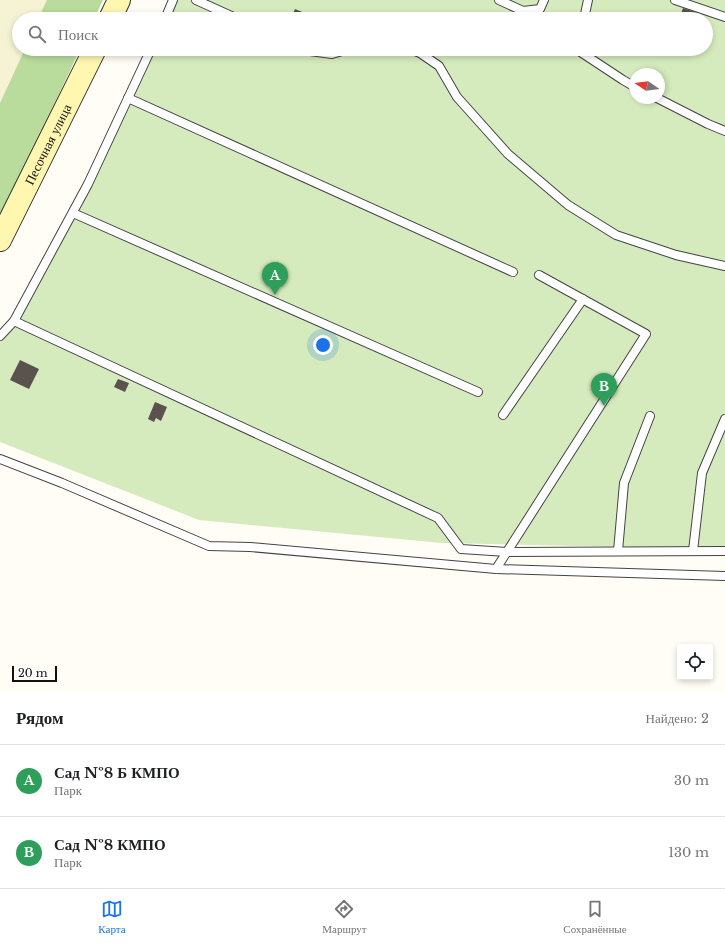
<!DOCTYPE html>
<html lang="ru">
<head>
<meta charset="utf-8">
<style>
	:root { --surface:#fff; --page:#f6f6f6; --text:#202124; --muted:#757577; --line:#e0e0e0; --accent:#1a73e8 }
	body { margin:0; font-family:"Libre Baskerville",serif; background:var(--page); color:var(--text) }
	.controls { position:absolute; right:12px; bottom:12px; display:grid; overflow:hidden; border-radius:4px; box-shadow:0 2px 6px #0003 }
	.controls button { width:36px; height:36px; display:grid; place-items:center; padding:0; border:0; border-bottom:1px solid var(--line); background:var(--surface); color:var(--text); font:20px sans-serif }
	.compass { position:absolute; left:629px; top:68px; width:36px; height:36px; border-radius:50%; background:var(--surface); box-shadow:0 2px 6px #0003; rotate:283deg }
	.scale { position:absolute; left:12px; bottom:10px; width:45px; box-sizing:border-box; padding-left:4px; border:2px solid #111; border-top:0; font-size:11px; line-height:14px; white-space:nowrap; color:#111; -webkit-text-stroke:3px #fff; paint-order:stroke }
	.you { position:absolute; left:323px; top:345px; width:14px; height:14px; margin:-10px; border:3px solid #fff; border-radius:50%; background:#1a73e8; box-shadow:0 0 0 6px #1a73e833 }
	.badge { display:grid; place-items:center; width:26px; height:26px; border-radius:50%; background:var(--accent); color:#fff; font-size:13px; font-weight:700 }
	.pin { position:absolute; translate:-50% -33px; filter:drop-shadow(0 1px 2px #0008) }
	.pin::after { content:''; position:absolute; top:21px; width:14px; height:12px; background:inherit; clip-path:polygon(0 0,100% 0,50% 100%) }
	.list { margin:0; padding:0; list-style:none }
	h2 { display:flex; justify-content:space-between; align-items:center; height:52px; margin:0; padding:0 16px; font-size:17px }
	h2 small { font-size:13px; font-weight:400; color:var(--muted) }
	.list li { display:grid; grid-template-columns:26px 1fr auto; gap:12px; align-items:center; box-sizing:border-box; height:72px; padding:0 16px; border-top:1px solid var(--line) }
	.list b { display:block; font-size:15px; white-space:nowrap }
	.list p { margin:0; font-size:13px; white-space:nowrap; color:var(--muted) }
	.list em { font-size:13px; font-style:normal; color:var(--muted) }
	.icon { flex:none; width:22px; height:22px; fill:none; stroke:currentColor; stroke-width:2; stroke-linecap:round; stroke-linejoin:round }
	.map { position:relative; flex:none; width:725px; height:692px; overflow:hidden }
	.search { position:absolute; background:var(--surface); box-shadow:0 2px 6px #0003; left:12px; right:12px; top:12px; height:44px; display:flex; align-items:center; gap:10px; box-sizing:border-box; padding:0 14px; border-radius:22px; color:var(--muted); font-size:15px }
	.sheet { height:196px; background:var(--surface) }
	nav { display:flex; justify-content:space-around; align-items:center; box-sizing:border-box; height:56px; border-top:1px solid var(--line); background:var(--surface); font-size:11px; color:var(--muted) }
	nav a { display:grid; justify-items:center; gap:2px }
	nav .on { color:var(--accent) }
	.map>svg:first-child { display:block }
	.farmland { fill:#f6f3d4 }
	.green { fill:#d5ebbd; fill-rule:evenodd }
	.forest { fill:#b9dc9c }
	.building { fill:#5a524d }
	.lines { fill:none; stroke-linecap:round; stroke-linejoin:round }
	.service-casing { stroke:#444; stroke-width:10 }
	.secondary-casing { stroke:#333; stroke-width:24 }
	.service { stroke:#fff; stroke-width:8 }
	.secondary { stroke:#fff6b0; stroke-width:22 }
	.labels { text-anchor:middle; stroke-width:4; stroke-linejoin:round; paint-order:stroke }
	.street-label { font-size:13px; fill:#111; stroke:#fff }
</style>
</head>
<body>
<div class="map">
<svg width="725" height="692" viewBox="0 0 725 692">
	<rect width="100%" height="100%" fill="#fffdf5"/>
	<path class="farmland" d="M 0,0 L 94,0 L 84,19 L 19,19 L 19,49 L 69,49 L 0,187 Z"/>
	<path class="green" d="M 169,0 L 725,0 L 725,549 L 442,543 L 199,520 L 0,442 L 0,341 L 20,320 L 147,49 L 706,49 L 706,19 L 161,19 ZM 635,74 L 659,74 L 659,98 L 635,98 Z"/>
	<g class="forest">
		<path d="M 47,0 L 103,0 L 94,19 L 38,19 Z"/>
		<path d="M 25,49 L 80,49 L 0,221 L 0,103 Z"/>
	</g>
	<g class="building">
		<path d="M 683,8 L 698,13 L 696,19 L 679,19 Z"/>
		<path d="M 295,9 L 312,16 L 311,19 L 291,19 Z"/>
		<path d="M 173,49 L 187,49 L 184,55 Z"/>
		<path d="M 20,360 L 39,369 L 29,389 L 10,380 Z"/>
		<path d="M 118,379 L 129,383 L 125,392 L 114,387 Z"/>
		<path d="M 155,402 L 167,407 L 161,421 L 156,418 L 154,422 L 148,419 Z"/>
	</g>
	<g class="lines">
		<g class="service-casing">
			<g id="service">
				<path d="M 196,0 L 238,19"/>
				<path d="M 499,0 L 523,11 L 540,9 L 544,0"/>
				<path d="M 675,0 L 725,17"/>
				<path d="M 165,19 L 173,0"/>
				<path d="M 584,19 L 588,0"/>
				<path d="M 305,49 L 310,51 L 332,54 L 349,49"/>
				<path d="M 410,49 L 420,53 L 439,66 L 457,97 L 508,154 L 568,205 L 616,235 L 676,255 L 725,266"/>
				<path d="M 576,49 L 623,80 L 635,87"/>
				<path d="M 128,98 L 513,272"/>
				<path d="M 657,98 L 708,124 L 725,131"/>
				<path d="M 73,213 L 478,392"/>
				<path d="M 14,321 L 438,518 L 461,549 L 507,552 L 725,551"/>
				<path d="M 0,336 L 14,321 L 88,184 L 151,49"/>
				<path d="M 503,415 L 583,299"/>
				<path d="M 0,459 L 62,483 L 209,546 L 250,547 L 496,569 L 725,576"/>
				<path d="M 618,551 L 624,483 L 650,416"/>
				<path d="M 693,551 L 702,473 L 725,419"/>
				<path d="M 496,569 L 646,334 L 539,275"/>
			</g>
		</g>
		<g class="secondary-casing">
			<g id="secondary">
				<path d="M 110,19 L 119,0"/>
				<path id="s1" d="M 0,240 L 95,49"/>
			</g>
		</g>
		<use href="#service" class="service"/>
		<use href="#secondary" class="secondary"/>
	</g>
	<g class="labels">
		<g class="street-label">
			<text dy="5" stroke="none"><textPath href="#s1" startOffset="107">Песочная улица</textPath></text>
		</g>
	</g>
</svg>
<div class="controls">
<button><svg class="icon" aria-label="locate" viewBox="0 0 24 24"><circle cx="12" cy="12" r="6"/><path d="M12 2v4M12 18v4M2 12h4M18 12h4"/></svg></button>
</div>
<svg class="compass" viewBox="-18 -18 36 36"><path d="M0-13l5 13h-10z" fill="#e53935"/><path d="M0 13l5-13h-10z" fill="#757577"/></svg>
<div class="scale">20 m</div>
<div class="you"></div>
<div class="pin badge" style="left:275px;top:295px;background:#2e9e5b">A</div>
<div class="pin badge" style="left:604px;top:406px;background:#2e9e5b">B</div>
<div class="search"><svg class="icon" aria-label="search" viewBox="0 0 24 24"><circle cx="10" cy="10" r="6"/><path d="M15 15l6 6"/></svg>Поиск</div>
</div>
<section class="sheet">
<h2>Рядом<small>Найдено: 2</small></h2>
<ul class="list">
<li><span class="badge" style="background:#2e9e5b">A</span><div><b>Сад №8 Б КМПО</b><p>Парк</p></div><em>30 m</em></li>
<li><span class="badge" style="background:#2e9e5b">B</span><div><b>Сад №8 КМПО</b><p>Парк</p></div><em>130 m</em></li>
</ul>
</section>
<nav>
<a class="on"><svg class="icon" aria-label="map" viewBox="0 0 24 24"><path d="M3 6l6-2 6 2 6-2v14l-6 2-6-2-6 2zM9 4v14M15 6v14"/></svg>Карта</a>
<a><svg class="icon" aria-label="directions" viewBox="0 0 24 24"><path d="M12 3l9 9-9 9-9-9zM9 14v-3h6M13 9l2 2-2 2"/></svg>Маршрут</a>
<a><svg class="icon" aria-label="saved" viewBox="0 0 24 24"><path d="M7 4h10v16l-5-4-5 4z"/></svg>Сохранённые</a>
</nav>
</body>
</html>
